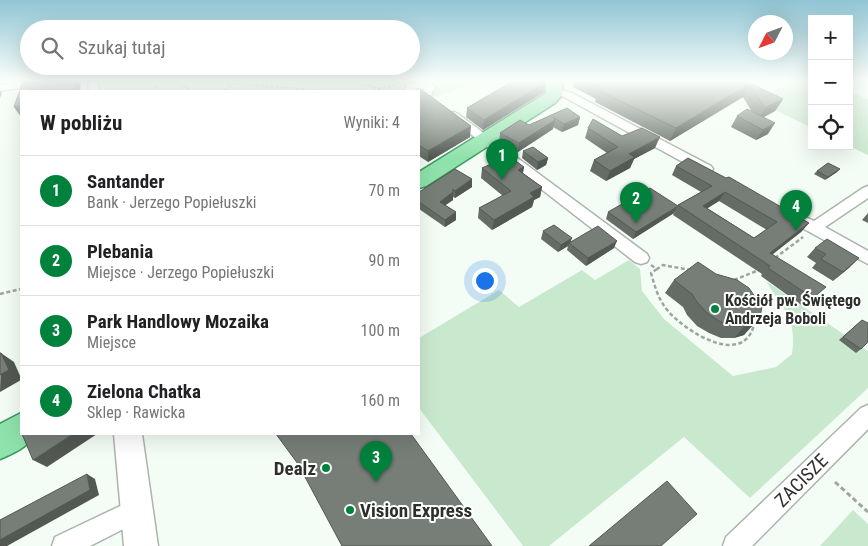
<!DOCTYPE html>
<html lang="pl">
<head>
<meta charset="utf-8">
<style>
	:root { --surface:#fff; --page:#f6f6f6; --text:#202124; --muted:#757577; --line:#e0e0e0; --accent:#00823c }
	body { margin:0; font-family:"Roboto Condensed",sans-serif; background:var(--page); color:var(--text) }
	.controls { position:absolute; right:15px; top:15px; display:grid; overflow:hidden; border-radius:0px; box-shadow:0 5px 20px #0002 }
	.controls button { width:45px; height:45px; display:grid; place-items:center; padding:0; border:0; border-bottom:1px solid var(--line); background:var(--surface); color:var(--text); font:25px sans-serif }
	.compass { position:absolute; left:748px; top:15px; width:45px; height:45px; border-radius:50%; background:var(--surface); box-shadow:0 5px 20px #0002; rotate:228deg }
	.you { position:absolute; left:484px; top:280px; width:18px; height:18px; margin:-12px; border:4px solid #fff; border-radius:50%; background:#1a73e8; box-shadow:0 0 0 8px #1a73e833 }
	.badge { display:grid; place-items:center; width:32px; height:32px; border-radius:50%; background:var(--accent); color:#fff; font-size:16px; font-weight:700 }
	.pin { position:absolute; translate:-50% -41px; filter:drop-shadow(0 1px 2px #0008) }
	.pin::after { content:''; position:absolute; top:26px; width:18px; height:15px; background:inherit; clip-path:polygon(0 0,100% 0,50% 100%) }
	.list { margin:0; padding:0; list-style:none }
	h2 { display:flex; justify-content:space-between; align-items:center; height:65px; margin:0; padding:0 20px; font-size:21px }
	h2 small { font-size:16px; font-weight:400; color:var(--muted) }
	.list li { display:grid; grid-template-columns:32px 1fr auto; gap:15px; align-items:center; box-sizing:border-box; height:70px; padding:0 20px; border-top:1px solid var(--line) }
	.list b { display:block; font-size:19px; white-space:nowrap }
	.list p { margin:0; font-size:16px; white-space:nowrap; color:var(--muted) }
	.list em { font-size:16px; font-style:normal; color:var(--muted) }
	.icon { flex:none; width:28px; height:28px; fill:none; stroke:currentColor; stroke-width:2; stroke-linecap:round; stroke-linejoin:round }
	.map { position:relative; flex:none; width:868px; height:546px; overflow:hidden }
	.search { position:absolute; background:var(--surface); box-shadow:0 5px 20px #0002; left:20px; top:20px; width:400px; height:55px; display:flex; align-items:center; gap:12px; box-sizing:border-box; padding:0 18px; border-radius:28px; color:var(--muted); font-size:19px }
	.panel { position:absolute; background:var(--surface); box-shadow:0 5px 20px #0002; left:20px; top:90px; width:400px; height:345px; border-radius:0px }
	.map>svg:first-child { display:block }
	.green { fill:#c9e9ce }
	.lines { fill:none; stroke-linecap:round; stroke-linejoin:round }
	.street-casing { stroke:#acb4ad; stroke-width:3 }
	.secondary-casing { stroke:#acb4ad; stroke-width:3 }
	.primary-casing { stroke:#3c975a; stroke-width:3 }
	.path-far2 { stroke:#9ea59f; stroke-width:2; stroke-dasharray:3 2; stroke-linecap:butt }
	.path-far1 { stroke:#9ea59f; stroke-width:2.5; stroke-dasharray:4 2.5; stroke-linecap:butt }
	.path { stroke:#9ea59f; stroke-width:3; stroke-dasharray:5 3; stroke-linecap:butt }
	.street { fill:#fff; fill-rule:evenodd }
	.secondary { fill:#fff; fill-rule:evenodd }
	.primary { fill:#8fe2ab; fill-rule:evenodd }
	.wall { fill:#656c66; fill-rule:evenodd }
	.shaded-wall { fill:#535853 }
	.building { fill:#767e77; stroke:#535853; fill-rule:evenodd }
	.poi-dot { fill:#00823c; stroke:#fff; stroke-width:2 }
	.labels { text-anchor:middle; stroke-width:4; stroke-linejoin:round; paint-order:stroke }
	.poi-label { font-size:16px; font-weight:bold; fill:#2c2f2c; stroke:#fff; text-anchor:start }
	.near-poi-label { font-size:19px; font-weight:bold; fill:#2c2f2c; stroke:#fff; text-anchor:end }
	.near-street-label { font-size:19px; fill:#2c2f2c; stroke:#fff }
</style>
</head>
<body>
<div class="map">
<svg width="868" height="546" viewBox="0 0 868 546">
	<rect width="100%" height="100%" fill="#f4fdf5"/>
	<g class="green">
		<path d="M 103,81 L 482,81 L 419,102 L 419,91 L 104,91 Z"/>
		<path d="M 793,81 L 812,81 L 812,128 L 755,100 Z"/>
		<path d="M 849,91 L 868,99 L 868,155 L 849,146 Z"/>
		<path d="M 629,260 L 640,269 L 642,291 L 664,319 L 733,376 L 776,367 L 792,354 C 797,315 783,311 766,281 L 868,351 L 868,388 L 750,498 L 684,437 L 549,546 L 523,546 L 419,408 L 419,338 L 499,290 L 519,307 L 582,270 L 595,280 Z"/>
		<path d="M 853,510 L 868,524 L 868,546 L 820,546 Z"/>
	</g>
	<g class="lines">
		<g class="street-casing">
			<g id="street">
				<path d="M 21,81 L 48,81 L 43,84 L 0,91 L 0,85 Z"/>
				<path d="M 88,81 L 98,81 L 99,91 L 89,91 Z"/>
				<path d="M 424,81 L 432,84 L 435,88 L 431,95 L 419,98 L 419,92 L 424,89 L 416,88 L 415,91 L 405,91 L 407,84 Z"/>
				<path d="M 555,88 L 572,93 L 711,166 L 713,169 L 711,172 L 701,172 L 564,97 L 550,91 L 551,89 Z"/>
				<path d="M 454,112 L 458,114 L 647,254 L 649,258 L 647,262 L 641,264 L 635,262 L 450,118 L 448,116 L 450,114 Z"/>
				<path d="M 868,186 L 868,198 L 825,227 L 868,251 L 868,264 L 784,218 L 782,214 L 784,210 L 789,209 L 814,221 L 863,188 Z"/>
				<path d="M 868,405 L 868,429 L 752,546 L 723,546 L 726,537 L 861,408 Z"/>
				<path d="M 137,498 L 145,502 L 149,510 L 145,518 L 90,546 L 52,546 L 55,537 Z"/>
			</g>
		</g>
		<g class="secondary-casing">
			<path id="secondary" d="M 114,434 L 142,434 L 158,546 L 124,546 Z"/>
		</g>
		<g class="primary-casing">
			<g id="primary">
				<path d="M 546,81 L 562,81 L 563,94 L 555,103 L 426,186 L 419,188 L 419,172 L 543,95 L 546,93 Z"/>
				<path d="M 21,413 L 21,434 L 35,434 C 30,446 12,454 0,459 L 0,424 Z"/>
			</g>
		</g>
		<g class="path-far2">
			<path d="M 155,81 L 157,91"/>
			<path d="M 174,81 L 193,91"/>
			<path d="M 206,81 L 322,91"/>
			<path d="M 349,81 L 381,89 L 400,83"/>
			<path d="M 225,91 L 234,81"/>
			<path d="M 373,91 L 380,89"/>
		</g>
		<g class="path-far1">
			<path d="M 775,258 L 803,237"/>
			<path d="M 651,265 L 657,269 L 663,265 L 690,270"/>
			<path d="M 657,269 L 651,273 C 655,287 658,299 668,311 C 687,333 747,370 755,320"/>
			<path d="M 734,280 L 759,270"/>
			<path d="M 0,294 L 21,289"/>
		</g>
		<path class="path" d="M 835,482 L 868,512"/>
		<use href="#street" class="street"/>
		<use href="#secondary" class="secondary"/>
		<use href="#primary" class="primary"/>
	</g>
	<g class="wall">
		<path d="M 513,81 L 546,81 L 544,92 L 483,130 L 466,117 L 467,108 Z"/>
		<path d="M 575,81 L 746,81 L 783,99 L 775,111 L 764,117 L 768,134 L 756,140 L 731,127 L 737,116 L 752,112 L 743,97 L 670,141 L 595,102 L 596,99 L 573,87 Z"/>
		<path d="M 419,91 L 470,137 L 428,162 L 419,156 Z"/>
		<path d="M 567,108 L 580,117 L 578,125 L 562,132 L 553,127 L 553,129 L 518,152 L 499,141 L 500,133 L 529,125 Z"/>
		<path d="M 588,128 L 622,136 L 655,148 L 634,159 L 630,168 L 606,181 L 590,171 L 594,160 L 607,153 L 585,138 Z"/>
		<path d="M 523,151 L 548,158 L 546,165 L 537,170 L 522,158 Z"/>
		<path d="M 676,166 L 809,223 L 801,232 L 772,254 L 817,296 L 804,307 L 761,276 L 762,274 L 673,215 L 678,205 L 701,192 L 672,175 ZM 719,201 L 767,230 L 754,238 L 707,208 Z"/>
		<path d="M 524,167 L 523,173 L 542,187 L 540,197 L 534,200 L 532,207 L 492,230 L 478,218 L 479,208 L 503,196 L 481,178 L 482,168 Z"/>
		<path d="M 817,171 L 837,172 L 825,180 L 814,174 Z"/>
		<path d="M 472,179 L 472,187 L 455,198 L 453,197 L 453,200 L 445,205 L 456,212 L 456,220 L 445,227 L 419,209 L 419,192 Z"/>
		<path d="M 608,212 L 674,213 L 633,239 L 606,219 Z"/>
		<path d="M 868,213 L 868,223 L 862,220 Z"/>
		<path d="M 543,231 L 571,242 L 614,248 L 586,266 L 567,250 L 568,246 L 558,252 L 541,239 Z"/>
		<path d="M 815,248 L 850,267 L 833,281 L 812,268 L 816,263 L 807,257 Z"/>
		<path d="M 674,280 L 762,307 L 744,335 L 734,338 L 721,338 L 709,333 L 697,326 L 687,315 L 683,307 L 665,293 Z"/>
		<path d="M 862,320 L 861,349 L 856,353 L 839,340 Z"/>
	</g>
	<g class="shaded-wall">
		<path d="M 74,81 L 81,81 L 80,91 L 74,91 Z"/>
		<path d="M 546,82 L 544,92 L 483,130 L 484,120 Z"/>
		<path d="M 749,84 L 743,97 L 670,141 L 676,128 Z"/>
		<path d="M 0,90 L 2,93 L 0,98 Z"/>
		<path d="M 783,99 L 775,111 L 758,120 L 765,108 Z"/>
		<path d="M 21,106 L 21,117 L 14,107 Z"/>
		<path d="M 580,117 L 578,125 L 562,132 L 564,124 Z"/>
		<path d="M 555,120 L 553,129 L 518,152 L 519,143 Z"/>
		<path d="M 775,123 L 768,134 L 756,140 L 763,130 Z"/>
		<path d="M 471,126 L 470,137 L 428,162 L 428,151 Z"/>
		<path d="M 660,137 L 655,148 L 634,159 L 630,168 L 606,181 L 610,171 L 629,154 Z"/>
		<path d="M 548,158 L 546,165 L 537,170 L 538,162 Z"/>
		<path d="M 524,167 L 522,177 L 518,170 Z"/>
		<path d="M 840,169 L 837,172 L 825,180 L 828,177 Z"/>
		<path d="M 472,179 L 472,187 L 455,198 L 455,191 Z"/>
		<path d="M 542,187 L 540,197 L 534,200 L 532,207 L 492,230 L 494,220 L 530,193 Z"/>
		<path d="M 453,192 L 453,200 L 440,209 L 440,202 Z"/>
		<path d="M 725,192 L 719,201 L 697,215 L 703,206 Z"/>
		<path d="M 678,206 L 674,213 L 633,239 L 636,232 Z"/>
		<path d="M 456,212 L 456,220 L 445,227 L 445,220 Z"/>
		<path d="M 809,223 L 801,232 L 763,262 L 770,253 Z"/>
		<path d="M 572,238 L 570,244 L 569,243 L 568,246 L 558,252 L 561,245 Z"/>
		<path d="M 617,241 L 614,248 L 586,266 L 588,258 Z"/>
		<path d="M 859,258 L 850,267 L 833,281 L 843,272 Z"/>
		<path d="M 756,322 L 744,335 L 734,338 L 745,326 Z"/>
		<path d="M 1,353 L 14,362 L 21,378 L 21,380 L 0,392 Z"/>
		<path d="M 73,434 L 97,434 L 47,467 L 33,460 Z"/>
		<path d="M 87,474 L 95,479 L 99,495 L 7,546 L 0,546 L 0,540 Z"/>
	</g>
	<g class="building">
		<path d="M 23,81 L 74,81 L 74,91 L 21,91 L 21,106 L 14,107 Z"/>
		<path d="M 513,81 L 537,82 L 537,81 L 546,81 L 546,82 L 484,120 L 467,108 Z"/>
		<path d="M 588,81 L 746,81 L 783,99 L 765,108 L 749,84 L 676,128 L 598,90 L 602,88 Z"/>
		<path d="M 422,90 L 471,126 L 428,151 L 419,145 L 419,91 Z"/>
		<path d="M 567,108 L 580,117 L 564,124 L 553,117 L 555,120 L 519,143 L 500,133 L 520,120 L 529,125 Z"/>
		<path d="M 747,109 L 775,123 L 763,130 L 737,116 Z"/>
		<path d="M 593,119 L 622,136 L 642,128 L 660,137 L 629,154 L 635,157 L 610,171 L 594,160 L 618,147 L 588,128 Z"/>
		<path d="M 533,147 L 548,158 L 538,162 L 523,151 Z"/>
		<path d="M 509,156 L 524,167 L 518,170 L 542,187 L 530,193 L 534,197 L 494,220 L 479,208 L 511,191 L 482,168 Z"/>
		<path d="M 688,158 L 726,178 L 729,177 L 809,223 L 770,253 L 826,287 L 813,298 L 768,268 L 770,266 L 678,205 L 712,186 L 676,166 ZM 725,192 L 777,222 L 754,238 L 703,206 Z"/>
		<path d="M 828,163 L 840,169 L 828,177 L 817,171 Z"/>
		<path d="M 455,169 L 472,179 L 455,191 L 453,189 L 453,192 L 440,202 L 456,212 L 445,220 L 419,202 L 419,192 Z"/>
		<path d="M 650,188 L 678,206 L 636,232 L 608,212 Z"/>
		<path d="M 554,225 L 572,238 L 561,245 L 543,231 Z"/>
		<path d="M 598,226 L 617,241 L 588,258 L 569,243 Z"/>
		<path d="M 827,239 L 859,258 L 843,272 L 821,259 L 826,254 L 815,248 Z"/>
		<path d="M 698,262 L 716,274 L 737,280 L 749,288 L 762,307 L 760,316 L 756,322 L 745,326 L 732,326 L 719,321 L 707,313 L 697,302 L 692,294 L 674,280 Z"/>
		<path d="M 862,320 L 868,323 L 868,342 L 861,349 L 843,337 Z"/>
		<path d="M 0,353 L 1,353 L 9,370 L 0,375 Z"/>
		<path d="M 22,434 L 73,434 L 33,460 Z"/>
		<path d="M 276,434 L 411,434 L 492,546 L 342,546 L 298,464 Z"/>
		<path d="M 87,474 L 90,490 L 0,540 L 0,520 Z"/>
		<path d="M 667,481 L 697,514 L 661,546 L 589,546 Z"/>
	</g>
	<linearGradient id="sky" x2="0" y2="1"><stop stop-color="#90c5d4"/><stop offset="0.51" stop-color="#fafefa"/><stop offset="1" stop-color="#fafefa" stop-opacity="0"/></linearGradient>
	<rect width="868" height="158" fill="url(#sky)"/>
	<g class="poi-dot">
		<circle cx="715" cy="309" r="5"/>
		<circle cx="326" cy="468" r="5"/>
		<circle cx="350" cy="510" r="5"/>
	</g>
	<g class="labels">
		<g class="poi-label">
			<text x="725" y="306">Kościół pw. Świętego<tspan x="725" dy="18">Andrzeja Boboli</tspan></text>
		</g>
		<g class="near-poi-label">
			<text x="316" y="475">Dealz</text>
			<text x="360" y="517" text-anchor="start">Vision Express</text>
		</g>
		<g class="near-street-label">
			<text transform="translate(801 480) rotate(-45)" y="7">ZACISZE</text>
		</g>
	</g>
</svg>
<div class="controls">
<button>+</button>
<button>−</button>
<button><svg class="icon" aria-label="locate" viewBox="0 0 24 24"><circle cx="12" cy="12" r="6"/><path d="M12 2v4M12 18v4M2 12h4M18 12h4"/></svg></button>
</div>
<svg class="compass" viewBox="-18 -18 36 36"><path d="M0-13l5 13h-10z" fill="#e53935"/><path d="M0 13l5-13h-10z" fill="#757577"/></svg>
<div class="you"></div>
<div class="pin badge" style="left:502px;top:180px">1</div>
<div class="pin badge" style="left:636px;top:223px">2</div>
<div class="pin badge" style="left:376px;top:482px">3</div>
<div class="pin badge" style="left:796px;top:231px">4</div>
<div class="search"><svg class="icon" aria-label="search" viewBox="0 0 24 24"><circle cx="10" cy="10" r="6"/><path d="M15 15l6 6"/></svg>Szukaj tutaj</div>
<section class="panel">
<h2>W pobliżu<small>Wyniki: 4</small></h2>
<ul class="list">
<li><span class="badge">1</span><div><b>Santander</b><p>Bank · Jerzego Popiełuszki</p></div><em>70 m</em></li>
<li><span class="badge">2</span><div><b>Plebania</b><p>Miejsce · Jerzego Popiełuszki</p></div><em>90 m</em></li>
<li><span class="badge">3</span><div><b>Park Handlowy Mozaika</b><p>Miejsce</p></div><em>100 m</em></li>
<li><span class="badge">4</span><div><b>Zielona Chatka</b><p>Sklep · Rawicka</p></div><em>160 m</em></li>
</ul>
</section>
</div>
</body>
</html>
